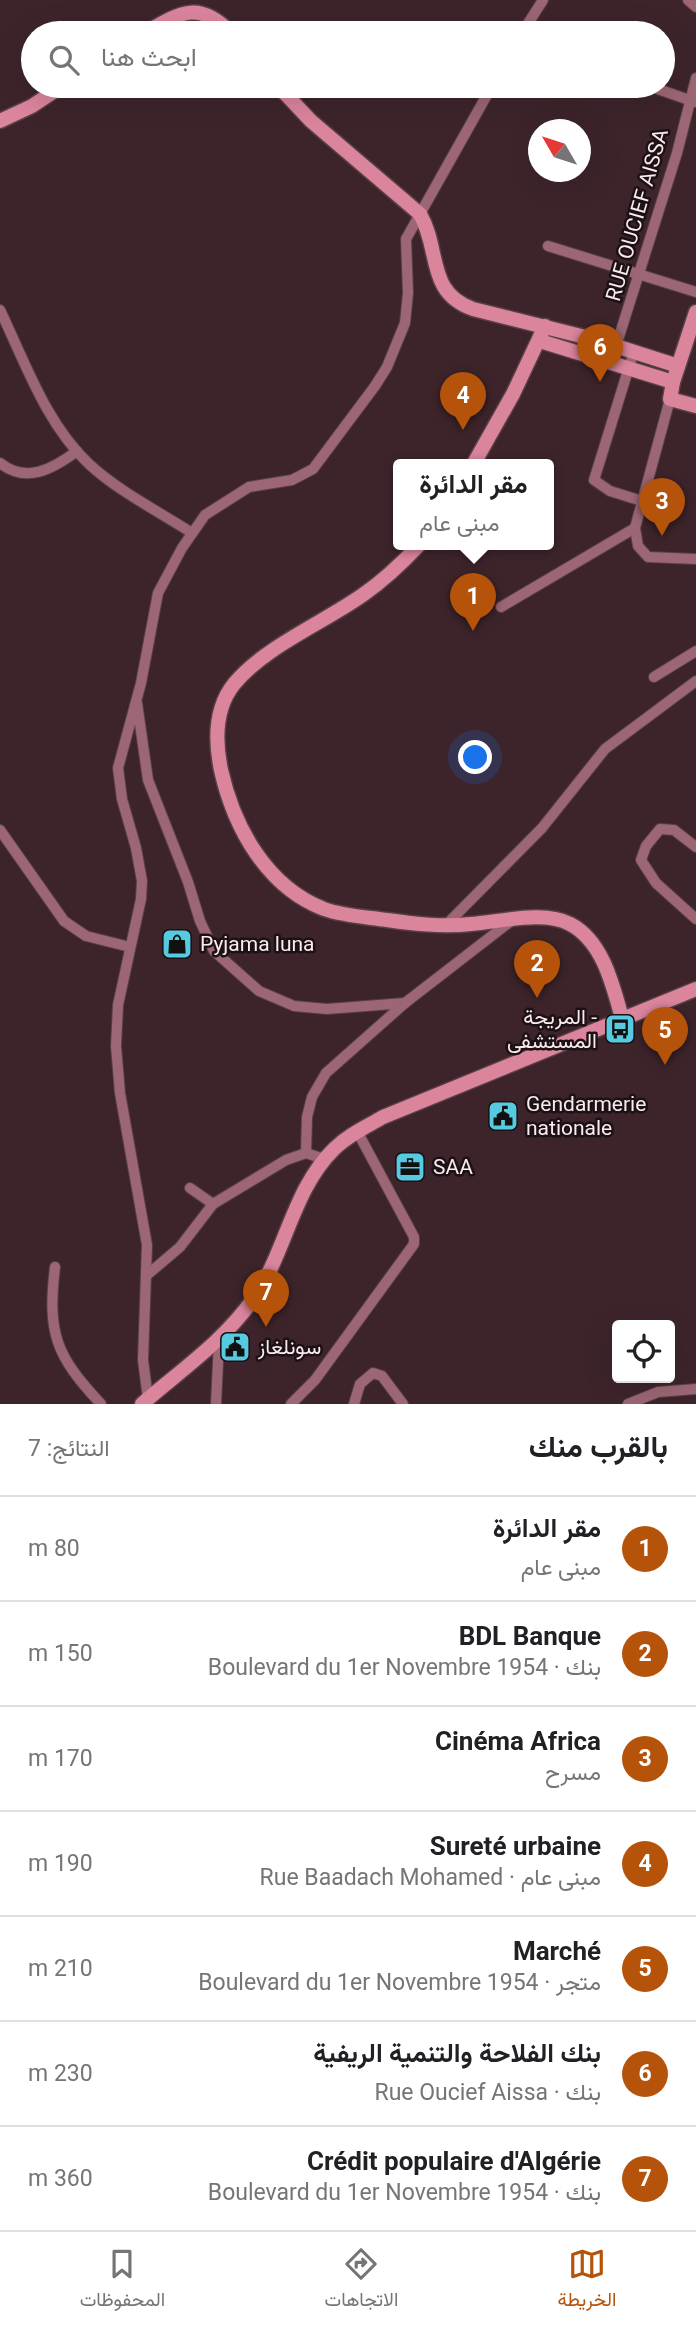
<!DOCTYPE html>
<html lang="ar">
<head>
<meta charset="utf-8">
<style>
	:root { --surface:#fff; --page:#f2f2f2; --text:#202124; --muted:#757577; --line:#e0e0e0; --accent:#b45309 }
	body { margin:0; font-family:Roboto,Vazirmatn,sans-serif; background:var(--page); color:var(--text); direction:rtl }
	.controls { position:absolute; right:21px; bottom:21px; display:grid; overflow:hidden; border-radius:7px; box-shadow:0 7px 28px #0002 }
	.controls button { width:63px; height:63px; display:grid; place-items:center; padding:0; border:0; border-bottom:2px solid var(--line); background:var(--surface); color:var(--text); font:35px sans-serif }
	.compass { position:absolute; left:528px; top:119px; width:63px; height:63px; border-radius:50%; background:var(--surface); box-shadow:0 7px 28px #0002; rotate:309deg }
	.you { position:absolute; left:476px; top:758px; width:24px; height:24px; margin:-18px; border:5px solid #fff; border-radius:50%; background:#1a73e8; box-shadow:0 0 0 10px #1a73e833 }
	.badge { display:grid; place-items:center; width:46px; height:46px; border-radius:50%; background:var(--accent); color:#fff; font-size:23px; font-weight:700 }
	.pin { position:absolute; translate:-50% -58px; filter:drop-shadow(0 2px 4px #0008) }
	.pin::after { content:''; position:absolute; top:37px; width:24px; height:21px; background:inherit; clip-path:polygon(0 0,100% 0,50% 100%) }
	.popup { position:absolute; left:393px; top:459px; width:161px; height:91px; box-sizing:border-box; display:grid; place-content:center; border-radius:7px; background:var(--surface); filter:drop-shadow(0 2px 5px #0005); font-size:23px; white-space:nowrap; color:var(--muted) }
	.popup b { font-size:26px; color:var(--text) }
	.popup::after { content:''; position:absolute; left:50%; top:100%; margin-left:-14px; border:14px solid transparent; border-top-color:var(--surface) }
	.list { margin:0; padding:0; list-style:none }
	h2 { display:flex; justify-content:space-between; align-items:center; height:91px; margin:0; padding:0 28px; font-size:30px }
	h2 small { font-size:23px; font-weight:400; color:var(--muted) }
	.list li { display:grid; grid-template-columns:46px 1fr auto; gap:21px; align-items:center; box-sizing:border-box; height:105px; padding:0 28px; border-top:2px solid var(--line) }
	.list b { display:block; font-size:26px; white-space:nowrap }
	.list p { margin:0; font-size:23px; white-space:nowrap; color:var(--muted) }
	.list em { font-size:23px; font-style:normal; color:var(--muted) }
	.icon { flex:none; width:38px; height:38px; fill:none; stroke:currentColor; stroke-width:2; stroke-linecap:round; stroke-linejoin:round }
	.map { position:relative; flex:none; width:696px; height:1404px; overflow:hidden; direction:ltr }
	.search { position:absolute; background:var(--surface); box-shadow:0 7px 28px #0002; left:21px; right:21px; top:21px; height:77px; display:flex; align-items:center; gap:18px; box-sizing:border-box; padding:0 24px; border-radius:38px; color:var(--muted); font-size:26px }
	.sheet { height:826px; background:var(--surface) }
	nav { display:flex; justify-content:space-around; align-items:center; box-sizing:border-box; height:98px; border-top:2px solid var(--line); background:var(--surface); font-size:19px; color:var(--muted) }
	nav a { display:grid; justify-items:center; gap:4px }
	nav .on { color:var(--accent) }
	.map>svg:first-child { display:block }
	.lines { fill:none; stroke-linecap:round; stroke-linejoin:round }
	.street-casing { stroke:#584046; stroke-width:12 }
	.secondary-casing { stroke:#584046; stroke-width:17 }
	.street { stroke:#9c6674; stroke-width:10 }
	.secondary { stroke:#db859d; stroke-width:14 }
	.labels { text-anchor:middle; stroke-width:5; stroke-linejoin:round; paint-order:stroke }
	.street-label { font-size:21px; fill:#fbeaee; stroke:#1c1114 }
	.poi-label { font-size:21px; fill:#fbeaee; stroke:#1c1114; text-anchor:start }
</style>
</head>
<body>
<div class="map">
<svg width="696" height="1404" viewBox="0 0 696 1404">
	<rect width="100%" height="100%" fill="#3d242b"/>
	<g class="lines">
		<g class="street-casing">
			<g id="street">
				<path d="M 688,0 L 696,7"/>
				<path d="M 522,33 L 543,0"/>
				<path d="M 649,86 L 695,102"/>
				<path d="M 548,246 L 696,292"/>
				<path d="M 0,310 C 25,362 46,424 89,464 C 118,491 158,511 192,533"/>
				<path d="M 634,351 L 594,480 L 610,491 L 642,501"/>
				<path d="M 611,362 L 677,153 L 696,78"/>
				<path d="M 670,399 L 635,528 L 638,546 L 648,557 L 696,559"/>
				<path d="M 0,463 C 26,484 53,469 77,451"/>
				<path d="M 501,607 L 635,528"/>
				<path d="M 654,677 L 696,651"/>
				<path d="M 137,703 L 148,780 L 188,882 L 200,921 L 214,951 L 259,991 L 294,1006 L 327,1009 L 405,1003"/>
				<path d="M 0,830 L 64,921 L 86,936 L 130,947"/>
				<path d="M 696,847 L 674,830 L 660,829 L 646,846 L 641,860 L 656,883 L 696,919"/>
				<path d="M 445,926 L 542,828 L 605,749 L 696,681"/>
				<path d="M 306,1153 L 307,1117 L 312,1097 L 326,1073 L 405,1003 L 511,921"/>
				<path d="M 190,1188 L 213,1204 L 286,1160 L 306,1153 L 324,1159"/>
				<path d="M 55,1267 C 47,1334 56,1356 101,1404"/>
				<path d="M 147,1275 L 180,1247 L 213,1204"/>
				<path d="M 148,1399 L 143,1360 L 147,1245 L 120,1093 L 116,1046 L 118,1005 L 141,899 L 142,881 L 136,848 L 122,799 L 118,768 L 141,683 L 158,593 L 182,548 L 205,515 L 249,487 L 292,480 L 313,469 L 375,386 L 387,367 L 405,323 L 408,293 L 406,239 L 492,86"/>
				<path d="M 216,1404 L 219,1341"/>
				<path d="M 291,1404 L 315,1380 L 414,1244 L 414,1237 L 357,1131"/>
				<path d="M 354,1404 L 360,1384 L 373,1373 L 382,1376 L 403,1404"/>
				<path d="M 628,1404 L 658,1392 L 696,1389"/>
			</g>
		</g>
		<g class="secondary-casing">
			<g id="secondary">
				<path d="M 145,33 C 181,12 199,0 231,33"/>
				<path d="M 278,86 L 311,121 L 420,214 C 441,251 426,292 473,309 L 597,340 L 678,366"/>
				<path d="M 0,121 L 32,106 L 62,86"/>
				<path d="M 696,312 L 673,382 L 670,399 L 696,406"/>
				<path d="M 540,341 L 673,382"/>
				<path d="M 473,465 L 513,394 L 545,326"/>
				<path d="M 419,545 C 402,563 384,580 364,594 C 325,622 264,647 234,684 C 214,709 215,741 221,770 C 234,828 267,887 324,909 C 344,916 366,917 387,920 C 415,924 442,927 471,924 C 500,922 544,910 570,924 C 603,941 613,986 622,1018"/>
				<path d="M 142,1404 C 181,1370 223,1342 254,1298 C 286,1252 293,1189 334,1149 C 348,1135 366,1127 383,1117 L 696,989"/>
			</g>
		</g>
		<use href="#street" class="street"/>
		<use href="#secondary" class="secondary"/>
	</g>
	<defs>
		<g id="shop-square" transform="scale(1.575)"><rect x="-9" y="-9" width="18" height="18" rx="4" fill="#56cae0" stroke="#1c1114"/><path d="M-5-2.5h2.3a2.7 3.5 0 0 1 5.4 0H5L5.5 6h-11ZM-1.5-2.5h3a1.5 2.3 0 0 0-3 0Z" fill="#111"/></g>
		<g id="bus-square" transform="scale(1.575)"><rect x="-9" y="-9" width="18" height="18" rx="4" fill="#56cae0" stroke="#1c1114"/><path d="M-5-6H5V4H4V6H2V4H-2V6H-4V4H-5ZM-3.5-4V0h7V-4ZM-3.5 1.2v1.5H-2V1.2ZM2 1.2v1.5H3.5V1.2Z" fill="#111"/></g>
		<g id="civic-square" transform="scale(1.575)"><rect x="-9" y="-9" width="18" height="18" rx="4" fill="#56cae0" stroke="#1c1114"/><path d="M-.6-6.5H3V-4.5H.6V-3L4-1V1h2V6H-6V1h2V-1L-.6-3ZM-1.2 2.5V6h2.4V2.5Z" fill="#111"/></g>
		<g id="office-square" transform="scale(1.575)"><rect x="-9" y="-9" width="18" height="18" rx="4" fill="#56cae0" stroke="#1c1114"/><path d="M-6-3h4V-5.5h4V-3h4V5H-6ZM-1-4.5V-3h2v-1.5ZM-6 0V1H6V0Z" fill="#111"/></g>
	</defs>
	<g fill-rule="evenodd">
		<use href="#shop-square" x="177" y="944"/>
		<use href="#bus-square" x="620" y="1029"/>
		<use href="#civic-square" x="503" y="1116"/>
		<use href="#office-square" x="410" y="1167"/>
		<use href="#civic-square" x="235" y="1347"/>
	</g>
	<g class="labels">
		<g class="street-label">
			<text transform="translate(637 215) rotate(-74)" y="7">RUE OUCIEF AISSA</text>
		</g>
		<g class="poi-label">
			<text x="200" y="951">Pyjama luna</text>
			<text x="597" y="1024" text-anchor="end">المريجة -<tspan x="597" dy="24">المستشفى</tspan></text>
			<text x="526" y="1111">Gendarmerie<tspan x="526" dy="24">nationale</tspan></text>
			<text x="433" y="1174">SAA</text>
			<text x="258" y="1354">سونلغاز</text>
		</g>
	</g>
</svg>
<div class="controls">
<button><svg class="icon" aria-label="locate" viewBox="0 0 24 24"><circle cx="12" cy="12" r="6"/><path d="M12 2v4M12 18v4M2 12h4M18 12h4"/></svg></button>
</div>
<svg class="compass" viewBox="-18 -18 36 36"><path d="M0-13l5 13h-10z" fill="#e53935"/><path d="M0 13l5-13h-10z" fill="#757577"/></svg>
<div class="you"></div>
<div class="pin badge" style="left:473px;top:631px">1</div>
<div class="popup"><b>مقر الدائرة</b>مبنى عام</div>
<div class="pin badge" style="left:537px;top:998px">2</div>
<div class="pin badge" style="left:662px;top:536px">3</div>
<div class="pin badge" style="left:463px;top:430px">4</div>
<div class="pin badge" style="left:665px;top:1065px">5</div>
<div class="pin badge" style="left:600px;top:382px">6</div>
<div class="pin badge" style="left:266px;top:1327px">7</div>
<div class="search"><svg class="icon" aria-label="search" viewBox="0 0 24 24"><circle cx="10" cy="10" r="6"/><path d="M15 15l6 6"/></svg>ابحث هنا</div>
</div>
<section class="sheet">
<h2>بالقرب منك<small>النتائج: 7</small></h2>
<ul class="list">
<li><span class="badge">1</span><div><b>مقر الدائرة</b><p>مبنى عام</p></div><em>80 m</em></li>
<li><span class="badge">2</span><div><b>BDL Banque</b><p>بنك · Boulevard du 1er Novembre 1954</p></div><em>150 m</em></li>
<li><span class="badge">3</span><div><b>Cinéma Africa</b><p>مسرح</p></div><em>170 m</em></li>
<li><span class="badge">4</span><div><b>Sureté urbaine</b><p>مبنى عام · Rue Baadach Mohamed</p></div><em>190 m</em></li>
<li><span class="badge">5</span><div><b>Marché</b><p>متجر · Boulevard du 1er Novembre 1954</p></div><em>210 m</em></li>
<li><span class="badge">6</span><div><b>بنك الفلاحة والتنمية الريفية</b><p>بنك · Rue Oucief Aissa</p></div><em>230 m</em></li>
<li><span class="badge">7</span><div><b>Crédit populaire d'Algérie</b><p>بنك · Boulevard du 1er Novembre 1954</p></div><em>360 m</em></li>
</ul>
</section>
<nav>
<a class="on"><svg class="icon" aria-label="map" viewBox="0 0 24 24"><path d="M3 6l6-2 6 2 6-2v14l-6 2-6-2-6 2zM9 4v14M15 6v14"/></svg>الخريطة</a>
<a><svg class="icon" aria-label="directions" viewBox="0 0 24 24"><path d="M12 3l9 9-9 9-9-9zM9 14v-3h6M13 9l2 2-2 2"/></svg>الاتجاهات</a>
<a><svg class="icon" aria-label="saved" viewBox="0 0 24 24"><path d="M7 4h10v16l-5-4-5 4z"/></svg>المحفوظات</a>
</nav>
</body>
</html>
